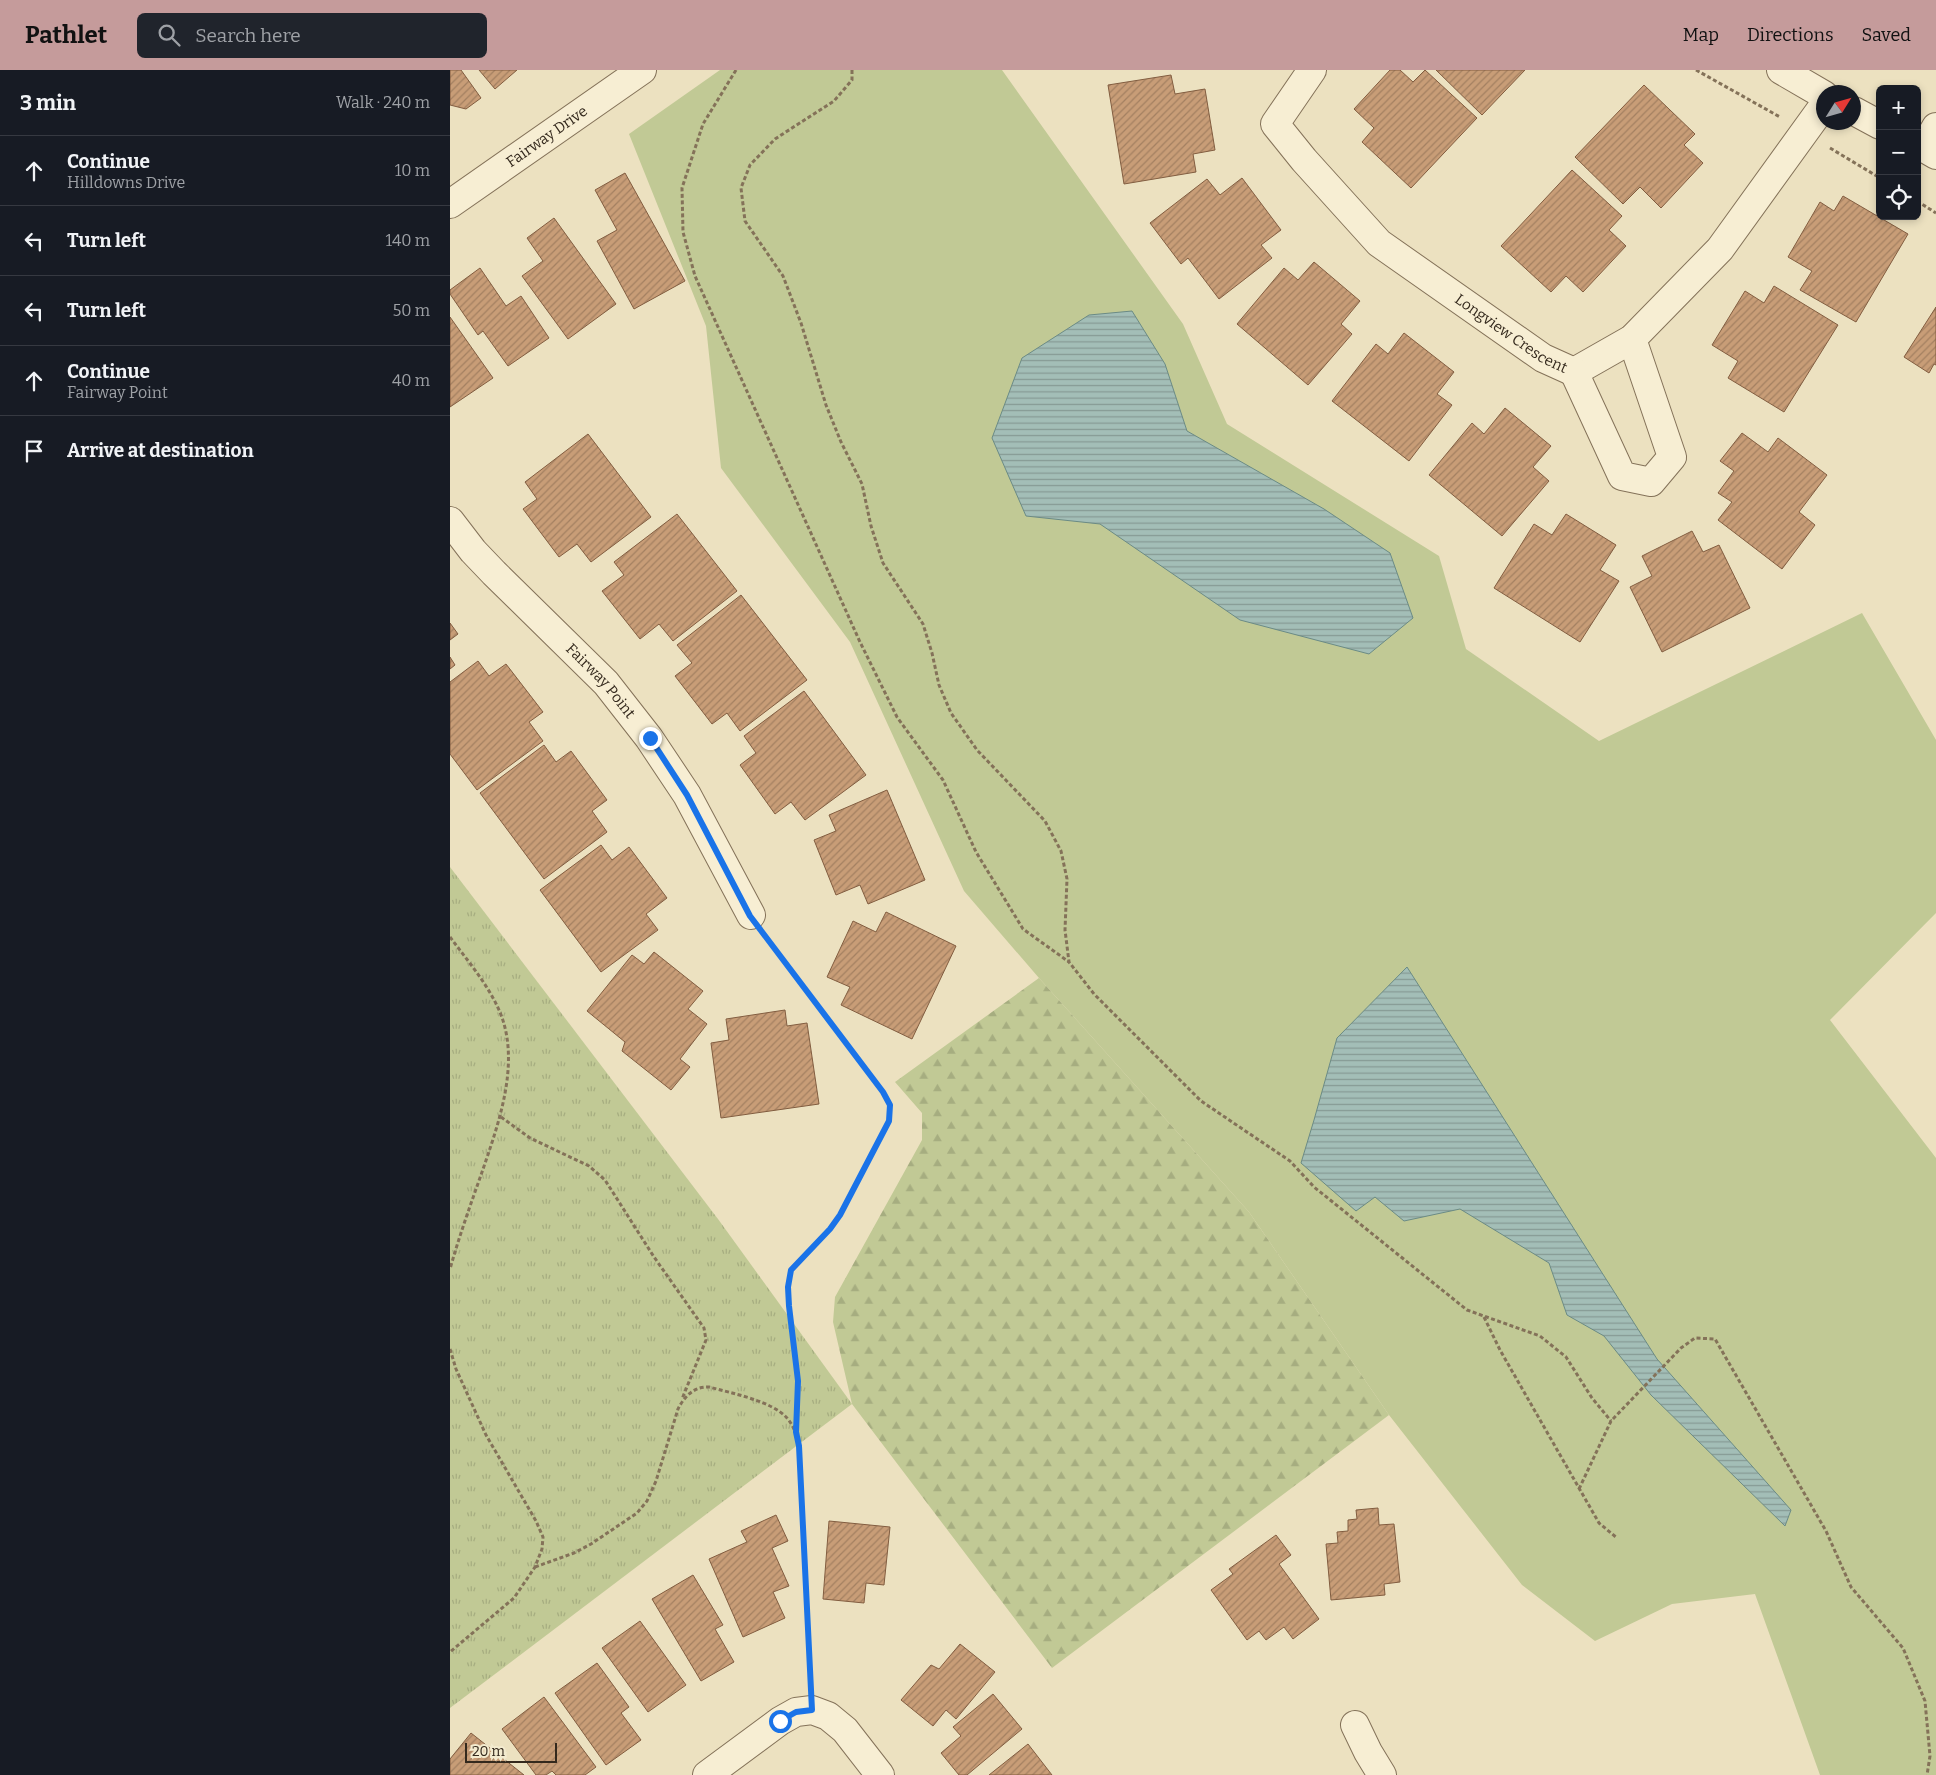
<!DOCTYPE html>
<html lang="en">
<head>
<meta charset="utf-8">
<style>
	:root { --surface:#171b24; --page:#20242c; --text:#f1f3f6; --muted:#9ea1a6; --line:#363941; --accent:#c59b9b }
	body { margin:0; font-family:Bitter,serif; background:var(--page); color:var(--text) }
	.controls { position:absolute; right:15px; top:15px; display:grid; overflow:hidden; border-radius:8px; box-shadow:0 2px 8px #0003 }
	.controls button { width:45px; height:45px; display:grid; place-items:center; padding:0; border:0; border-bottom:1px solid var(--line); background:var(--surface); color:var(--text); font:25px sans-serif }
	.compass { position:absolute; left:1366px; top:15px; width:45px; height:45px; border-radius:50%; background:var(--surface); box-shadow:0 2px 8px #0003; rotate:53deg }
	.scale { position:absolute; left:15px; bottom:12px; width:92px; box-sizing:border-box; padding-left:5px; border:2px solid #34291d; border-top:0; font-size:14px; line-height:18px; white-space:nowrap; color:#34291d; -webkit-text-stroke:4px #f3ebcf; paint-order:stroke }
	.stop { position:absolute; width:15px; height:15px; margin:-11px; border:4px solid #1a73e8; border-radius:50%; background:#fff }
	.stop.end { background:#1a73e8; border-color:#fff; box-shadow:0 1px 5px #0008 }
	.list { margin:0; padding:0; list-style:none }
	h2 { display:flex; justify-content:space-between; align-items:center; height:65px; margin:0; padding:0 20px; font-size:21px }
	h2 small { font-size:16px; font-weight:400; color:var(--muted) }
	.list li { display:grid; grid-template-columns:32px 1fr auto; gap:15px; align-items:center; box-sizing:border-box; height:70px; padding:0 20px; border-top:1px solid var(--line) }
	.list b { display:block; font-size:19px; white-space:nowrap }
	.list p { margin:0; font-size:16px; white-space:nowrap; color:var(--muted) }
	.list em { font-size:16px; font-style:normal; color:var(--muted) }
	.icon { flex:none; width:28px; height:28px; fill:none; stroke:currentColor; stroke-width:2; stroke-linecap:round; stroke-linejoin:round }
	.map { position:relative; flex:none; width:1486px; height:1705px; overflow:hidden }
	header { display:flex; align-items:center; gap:30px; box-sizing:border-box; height:70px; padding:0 25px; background:var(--accent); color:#111 }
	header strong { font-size:24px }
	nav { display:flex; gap:28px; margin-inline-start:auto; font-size:18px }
	.search { width:350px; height:45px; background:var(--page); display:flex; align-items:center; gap:12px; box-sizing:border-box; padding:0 18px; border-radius:8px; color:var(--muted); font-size:19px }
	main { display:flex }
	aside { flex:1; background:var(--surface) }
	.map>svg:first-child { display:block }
	.grass { fill:#c1c995 }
	.forest { fill:url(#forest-firs) }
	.park { fill:url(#park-tufts) }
	.water { fill:url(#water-rules); stroke:#6b8b85 }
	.building { fill:url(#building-hatch); stroke:#825d40 }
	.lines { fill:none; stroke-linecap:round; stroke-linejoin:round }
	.minor-casing { stroke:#847259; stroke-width:30 }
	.tertiary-casing { stroke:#847259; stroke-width:30 }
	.path { stroke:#847259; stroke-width:3; stroke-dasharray:4 2.5; stroke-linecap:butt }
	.minor { stroke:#f7eed3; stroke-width:28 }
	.tertiary { stroke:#f7eed3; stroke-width:28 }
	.route { stroke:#1a73e8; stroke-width:6 }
	.labels { text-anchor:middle; stroke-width:5; stroke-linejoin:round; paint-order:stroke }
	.street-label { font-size:15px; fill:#34291d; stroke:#f3ebcf }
</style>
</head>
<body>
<header>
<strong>Pathlet</strong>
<div class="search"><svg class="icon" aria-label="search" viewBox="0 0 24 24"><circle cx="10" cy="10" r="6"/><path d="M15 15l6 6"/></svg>Search here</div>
<nav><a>Map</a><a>Directions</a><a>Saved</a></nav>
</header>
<main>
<aside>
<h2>3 min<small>Walk · 240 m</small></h2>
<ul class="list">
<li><svg class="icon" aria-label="ahead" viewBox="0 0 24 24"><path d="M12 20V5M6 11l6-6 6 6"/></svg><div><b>Continue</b><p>Hilldowns Drive</p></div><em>10 m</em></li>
<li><svg class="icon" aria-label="left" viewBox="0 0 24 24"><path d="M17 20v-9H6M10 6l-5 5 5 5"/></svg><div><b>Turn left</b></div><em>140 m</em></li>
<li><svg class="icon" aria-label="left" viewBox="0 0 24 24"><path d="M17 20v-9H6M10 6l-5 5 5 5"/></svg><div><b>Turn left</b></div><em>50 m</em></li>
<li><svg class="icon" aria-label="ahead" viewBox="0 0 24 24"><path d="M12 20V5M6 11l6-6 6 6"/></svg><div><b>Continue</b><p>Fairway Point</p></div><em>40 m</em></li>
<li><svg class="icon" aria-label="arrive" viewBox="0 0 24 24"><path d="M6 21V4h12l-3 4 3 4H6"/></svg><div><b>Arrive at destination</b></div></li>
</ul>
</aside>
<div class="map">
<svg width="1486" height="1705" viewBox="0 0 1486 1705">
	<defs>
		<pattern id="forest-firs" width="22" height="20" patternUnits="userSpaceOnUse" patternTransform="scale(1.25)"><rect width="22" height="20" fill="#c1c995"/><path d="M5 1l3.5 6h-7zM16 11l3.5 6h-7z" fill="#a6ad80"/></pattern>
		<pattern id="park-tufts" width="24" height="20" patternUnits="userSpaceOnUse" patternTransform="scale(1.25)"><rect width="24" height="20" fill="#c1c995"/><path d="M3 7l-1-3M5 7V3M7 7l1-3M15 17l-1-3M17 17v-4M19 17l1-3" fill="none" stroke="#a6ad80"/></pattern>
		<pattern id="water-rules" width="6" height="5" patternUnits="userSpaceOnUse" patternTransform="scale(1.25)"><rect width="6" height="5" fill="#a3beb7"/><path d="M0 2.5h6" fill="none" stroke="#869a94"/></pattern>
		<pattern id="building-hatch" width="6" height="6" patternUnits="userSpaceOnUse" patternTransform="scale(1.25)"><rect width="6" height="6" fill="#c89d77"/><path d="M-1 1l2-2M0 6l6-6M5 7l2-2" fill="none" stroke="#a38061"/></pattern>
	</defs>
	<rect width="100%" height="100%" fill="#ece1c0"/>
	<path class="grass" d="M 270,0 L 552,0 L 733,254 L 777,354 L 989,486 L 1016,579 L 1149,671 L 1412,543 L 1486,670 L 1486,843 L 1380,950 L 1486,1088 L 1486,1705 L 1370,1705 L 1305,1524 L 1222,1534 L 1145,1571 L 1072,1515 L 939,1345 L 799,1142 L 589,908 L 514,821 L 400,572 L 271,398 L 256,256 L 179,64 Z"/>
	<path class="forest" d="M 589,908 L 799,1142 L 939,1345 L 602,1598 L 402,1334 L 383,1252 L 385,1227 L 472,1070 L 472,1043 L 445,1012 Z"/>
	<path class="park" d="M 0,797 L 268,1149 L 402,1334 L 0,1638 Z"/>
	<g class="water">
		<path d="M 682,241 L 715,294 L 737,361 L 874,439 L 940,483 L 963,548 L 919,584 L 790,550 L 650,454 L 576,446 L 542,368 L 572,288 L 639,245 Z"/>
		<path d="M 957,897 L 1207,1289 L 1341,1440 L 1335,1456 L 1201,1325 L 1154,1266 L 1117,1245 L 1099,1193 L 1010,1139 L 954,1151 L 925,1127 L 906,1141 L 851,1093 L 864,1050 L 887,968 Z"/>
	</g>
	<g class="building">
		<path d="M 0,0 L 11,0 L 31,28 L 16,39 L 0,35 Z"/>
		<path d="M 29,0 L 67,0 L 45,19 Z"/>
		<path d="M 940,0 L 950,0 L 963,12 L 975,0 L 1027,48 L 961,118 L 912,72 L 924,58 L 904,39 Z"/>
		<path d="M 986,0 L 1075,0 L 1032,45 Z"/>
		<path d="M 721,5 L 725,24 L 755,19 L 765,80 L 743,84 L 746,102 L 674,114 L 658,15 Z"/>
		<path d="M 1194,15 L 1245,64 L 1234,75 L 1253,93 L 1211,138 L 1190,117 L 1173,134 L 1125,87 Z"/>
		<path d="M 1122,100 L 1172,146 L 1159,160 L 1176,176 L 1133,222 L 1116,206 L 1101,222 L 1051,176 Z"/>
		<path d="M 175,103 L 235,211 L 184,239 L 147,171 L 167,160 L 145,120 Z"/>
		<path d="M 792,108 L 831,160 L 811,175 L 822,188 L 769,229 L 738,188 L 731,194 L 700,153 L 757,109 L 770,125 Z"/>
		<path d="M 1393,126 L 1458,164 L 1406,252 L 1350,220 L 1362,201 L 1338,187 L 1370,132 L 1384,141 Z"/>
		<path d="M 104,148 L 166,234 L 118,269 L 72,206 L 93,191 L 77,168 Z"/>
		<path d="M 864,192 L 910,231 L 891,254 L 902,264 L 858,315 L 787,254 L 834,198 L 848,210 Z"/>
		<path d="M 30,198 L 56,236 L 71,226 L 99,268 L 58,296 L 33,261 L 28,265 L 0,224 L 0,220 Z"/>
		<path d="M 1324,216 L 1388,255 L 1334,342 L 1278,308 L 1288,291 L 1262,275 L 1295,221 L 1314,233 Z"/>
		<path d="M 1486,237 L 1486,295 L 1484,294 L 1479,303 L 1454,287 Z"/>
		<path d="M 0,247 L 43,308 L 0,337 Z"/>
		<path d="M 954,263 L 1004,302 L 987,324 L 1002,335 L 959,391 L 882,331 L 926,274 L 938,284 Z"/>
		<path d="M 1055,338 L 1101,376 L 1083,397 L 1099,411 L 1052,466 L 979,405 L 1022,353 L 1034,364 Z"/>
		<path d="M 1292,363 L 1318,382 L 1328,368 L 1377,405 L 1349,442 L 1365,455 L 1332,499 L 1268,450 L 1282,432 L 1268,423 L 1284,401 L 1270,391 Z"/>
		<path d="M 138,364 L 201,447 L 141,492 L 127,474 L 109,487 L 73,439 L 87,429 L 75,412 Z"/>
		<path d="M 227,444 L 287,521 L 223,571 L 209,554 L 190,569 L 152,521 L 174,505 L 164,492 Z"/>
		<path d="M 1116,444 L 1166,475 L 1150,500 L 1169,511 L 1130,572 L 1044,518 L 1084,454 L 1102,465 Z"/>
		<path d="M 1242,461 L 1253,482 L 1269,475 L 1300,538 L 1212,582 L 1180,517 L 1202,506 L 1192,486 Z"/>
		<path d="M 291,525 L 357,610 L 290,661 L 277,643 L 262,654 L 225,606 L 242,593 L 227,575 Z"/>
		<path d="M 0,553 L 8,564 L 0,570 Z"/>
		<path d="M 0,587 L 5,595 L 0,599 Z"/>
		<path d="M 28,591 L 39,606 L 56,594 L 93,642 L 79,652 L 93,671 L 27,720 L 0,684 L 0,612 Z"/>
		<path d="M 354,621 L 416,705 L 355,750 L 341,732 L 325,744 L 290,695 L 306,683 L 294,666 Z"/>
		<path d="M 94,675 L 106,692 L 121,681 L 157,730 L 142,741 L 157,762 L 94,809 L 30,723 Z"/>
		<path d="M 437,720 L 475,810 L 418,834 L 410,815 L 386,825 L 364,770 L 386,761 L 379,745 Z"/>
		<path d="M 151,775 L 162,790 L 179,777 L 217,828 L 196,844 L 208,860 L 151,902 L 90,820 Z"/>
		<path d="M 436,842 L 506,876 L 462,969 L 391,935 L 400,917 L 377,907 L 403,851 L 426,862 Z"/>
		<path d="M 204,882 L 253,921 L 238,939 L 257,954 L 230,989 L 240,997 L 221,1020 L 172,981 L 175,972 L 137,941 L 182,885 L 194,894 Z"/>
		<path d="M 335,940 L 337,956 L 357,953 L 369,1034 L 271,1048 L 261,973 L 279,970 L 276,949 Z"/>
		<path d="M 928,1438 L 929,1455 L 944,1454 L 950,1512 L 934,1514 L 935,1525 L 881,1530 L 876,1474 L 888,1473 L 887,1462 L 898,1461 L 898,1450 L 907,1449 L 906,1440 Z"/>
		<path d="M 326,1445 L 338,1471 L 322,1478 L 339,1516 L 323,1522 L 335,1548 L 293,1567 L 259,1489 L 297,1472 L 291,1461 Z"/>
		<path d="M 379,1451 L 440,1457 L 434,1515 L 416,1513 L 414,1533 L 373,1529 Z"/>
		<path d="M 826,1465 L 841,1485 L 829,1494 L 869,1549 L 843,1569 L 834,1557 L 816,1570 L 809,1561 L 797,1570 L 761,1520 L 783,1504 L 779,1499 Z"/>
		<path d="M 243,1505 L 273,1555 L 265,1559 L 284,1592 L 251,1611 L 202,1529 Z"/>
		<path d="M 190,1551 L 236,1615 L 198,1642 L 152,1578 Z"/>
		<path d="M 510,1574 L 545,1602 L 506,1649 L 496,1640 L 483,1656 L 451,1630 L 481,1595 L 489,1599 Z"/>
		<path d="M 147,1593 L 179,1637 L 171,1643 L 191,1670 L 156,1695 L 105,1623 Z"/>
		<path d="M 543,1624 L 572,1659 L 517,1705 L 509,1705 L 491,1683 L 511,1666 L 503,1657 Z"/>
		<path d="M 94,1627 L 146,1697 L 135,1705 L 106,1705 L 102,1701 L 96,1705 L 86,1705 L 52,1659 Z"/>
		<path d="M 21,1663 L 74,1705 L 0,1705 L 0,1689 Z"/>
		<path d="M 578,1674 L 602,1705 L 539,1705 Z"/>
	</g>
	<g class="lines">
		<g class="minor-casing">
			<g id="minor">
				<path id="s1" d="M 862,0 L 825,54 L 854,90 L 929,173 L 1093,288 L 1124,302"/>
				<path d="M 1474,78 L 1486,57"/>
				<path id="s2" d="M 0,134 L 192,0"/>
				<path d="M 1124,302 L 1182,269 L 1270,179 L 1374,35"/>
				<path d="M 1124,302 L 1172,406 L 1201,412 L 1222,387 L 1182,269"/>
				<path id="s3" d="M 0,451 L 23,481 L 44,503 L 156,613 L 199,668 L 237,725 L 301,845"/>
				<path d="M 905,1655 L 918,1682 L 932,1705"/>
				<path d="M 257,1705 L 330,1651 L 346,1642 L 362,1640 L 378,1646 L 395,1660 L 430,1705"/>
			</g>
		</g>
		<g class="tertiary-casing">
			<g id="tertiary">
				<path d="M 1331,0 L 1374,25"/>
				<path d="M 1404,41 L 1430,55"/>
				<path d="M 1467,74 L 1486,85"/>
			</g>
		</g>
		<g class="path">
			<path d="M 286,0 L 253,54 L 232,118 L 233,162 L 245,206 L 410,572 L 447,647 L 493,710 L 526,782 L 573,859 L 619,892"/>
			<path d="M 402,0 L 402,10 L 384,31 L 325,69 L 300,95 L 291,118 L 295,151 L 333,206 L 351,253 L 376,335 L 391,372 L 412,414 L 421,456 L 433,493 L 473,554 L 482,583 L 489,615 L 501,643 L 527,680 L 595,751 L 611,781 L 617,809 L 615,860 L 619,892 L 644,924 L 751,1031 L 840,1091 L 864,1117 L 1017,1240 L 1090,1266 L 1116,1287 L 1142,1328 L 1161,1351"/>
			<path d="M 1246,0 L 1330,47"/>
			<path d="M 1380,78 L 1430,108"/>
			<path d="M 1467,131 L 1486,143"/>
			<path d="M 0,867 C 17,890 37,913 49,940 C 72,992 48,1055 31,1105 C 20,1136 9,1167 0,1199"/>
			<path d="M 318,869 L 433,1022 L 439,1035 L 439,1051 L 390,1145 L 379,1159 L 341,1200 L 338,1217 L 339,1237 L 348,1311 L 346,1362"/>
			<path d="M 51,1047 L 80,1068 L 139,1096 L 155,1110 L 204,1187 L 254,1258 L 256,1270 L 232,1329"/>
			<path d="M 1034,1247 L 1050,1280 L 1149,1453 L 1167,1468"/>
			<path d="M 0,1279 L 6,1299 L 36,1365 L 86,1451 L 93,1467 L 92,1479 L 85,1497 L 64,1528 L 0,1582"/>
			<path d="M 1129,1419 L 1161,1351 L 1231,1278 L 1245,1268 L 1265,1269 L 1376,1461 L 1401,1517 L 1453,1578 L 1475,1631 L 1480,1686 L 1477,1705"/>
			<path d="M 85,1497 L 124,1483 L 141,1474 L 187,1443 L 197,1431 L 206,1411 L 228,1339 C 234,1327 244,1316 259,1317 C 281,1323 322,1331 337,1348 C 344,1356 347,1366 349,1377 L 360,1612"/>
		</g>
		<use href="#minor" class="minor"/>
		<use href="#tertiary" class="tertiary"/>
	</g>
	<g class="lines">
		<path class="route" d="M 200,668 L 237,725 L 300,846 L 433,1022 L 440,1035 L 439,1051 L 390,1145 L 380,1159 L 341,1200 L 338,1217 L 339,1236 L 348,1311 L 346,1362 L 349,1376 L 362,1640 L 346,1642 L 330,1651"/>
	</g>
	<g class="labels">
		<g class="street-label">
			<text dy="5" stroke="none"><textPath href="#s2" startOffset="118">Fairway Drive</textPath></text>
			<text dy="5" stroke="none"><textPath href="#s1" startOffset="384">Longview Crescent</textPath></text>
			<text dy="5" stroke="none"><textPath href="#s3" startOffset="220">Fairway Point</textPath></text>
		</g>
	</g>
</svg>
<div class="controls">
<button>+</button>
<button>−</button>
<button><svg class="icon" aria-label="locate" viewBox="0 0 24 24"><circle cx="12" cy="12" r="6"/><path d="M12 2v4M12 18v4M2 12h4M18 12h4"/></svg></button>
</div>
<svg class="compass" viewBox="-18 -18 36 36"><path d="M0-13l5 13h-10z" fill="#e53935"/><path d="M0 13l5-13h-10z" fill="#9ea1a6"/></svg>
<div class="scale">20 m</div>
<div class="stop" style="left:330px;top:1651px"></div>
<div class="stop end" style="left:200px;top:668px"></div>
</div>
</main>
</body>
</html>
